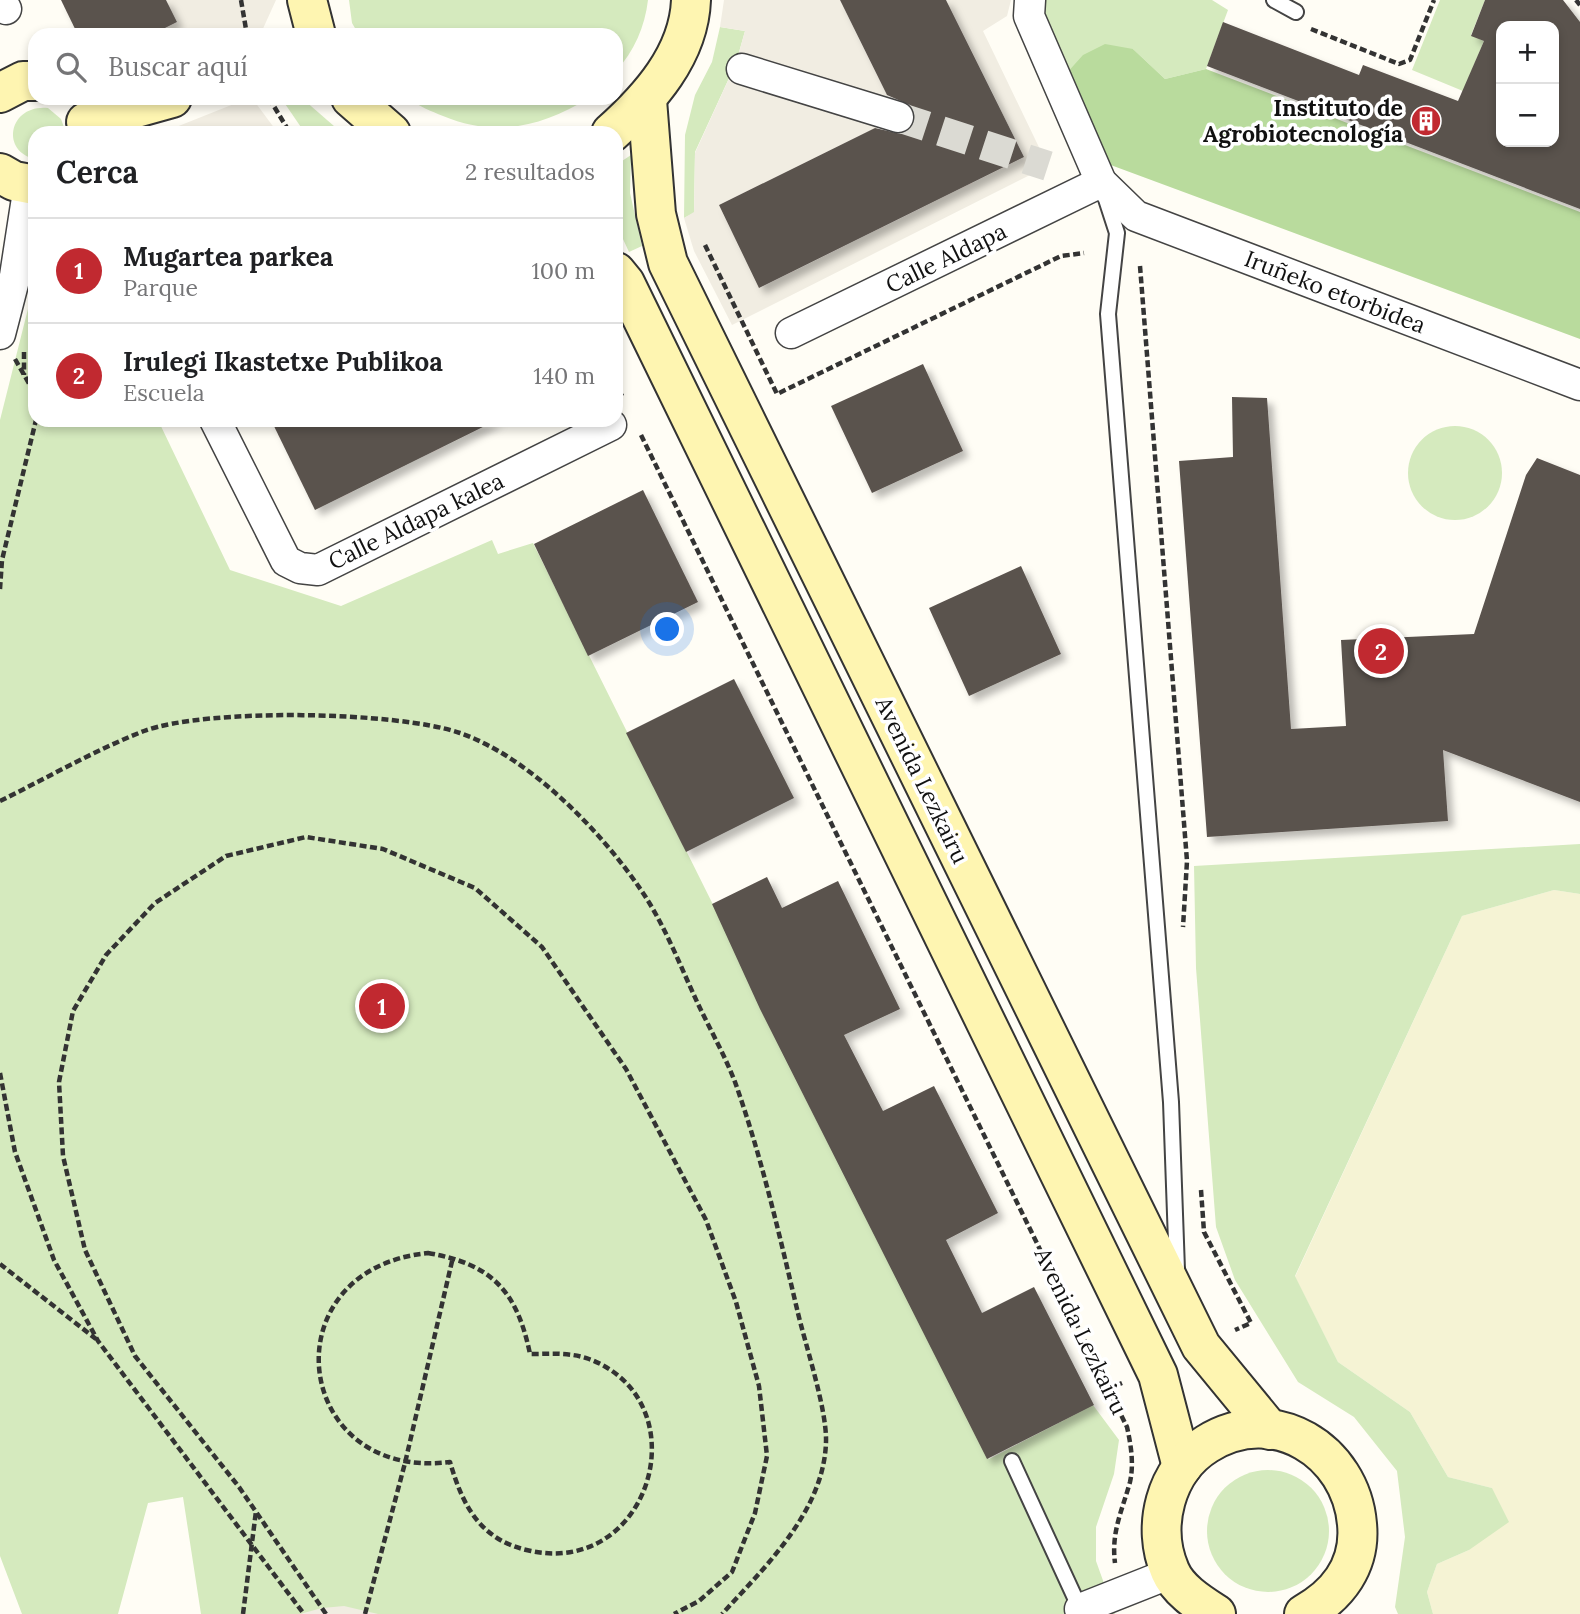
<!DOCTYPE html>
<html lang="es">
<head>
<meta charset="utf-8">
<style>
	:root { --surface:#fff; --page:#f2f2f2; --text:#202124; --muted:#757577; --line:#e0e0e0; --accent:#c12930 }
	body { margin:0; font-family:Lora,serif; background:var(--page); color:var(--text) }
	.controls { position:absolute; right:21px; top:21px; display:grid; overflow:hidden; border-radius:14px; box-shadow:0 4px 10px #0003 }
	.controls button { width:63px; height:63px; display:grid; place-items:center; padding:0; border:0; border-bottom:2px solid var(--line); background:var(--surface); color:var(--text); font:35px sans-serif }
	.you { position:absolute; left:668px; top:630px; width:24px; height:24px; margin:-18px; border:5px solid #fff; border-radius:50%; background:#1a73e8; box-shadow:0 0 0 10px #1a73e833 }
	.badge { display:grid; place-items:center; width:46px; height:46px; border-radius:50%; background:var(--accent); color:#fff; font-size:23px; font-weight:700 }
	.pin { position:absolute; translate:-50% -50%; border:4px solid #fff; box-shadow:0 2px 7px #0006 }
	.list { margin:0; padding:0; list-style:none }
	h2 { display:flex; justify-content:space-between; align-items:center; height:91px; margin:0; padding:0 28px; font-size:30px }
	h2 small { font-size:23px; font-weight:400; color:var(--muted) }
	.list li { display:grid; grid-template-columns:46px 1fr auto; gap:21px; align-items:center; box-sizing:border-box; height:105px; padding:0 28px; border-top:2px solid var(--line) }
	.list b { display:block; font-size:26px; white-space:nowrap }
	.list p { margin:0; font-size:23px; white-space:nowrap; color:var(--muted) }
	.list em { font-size:23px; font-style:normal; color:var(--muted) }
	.icon { flex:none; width:38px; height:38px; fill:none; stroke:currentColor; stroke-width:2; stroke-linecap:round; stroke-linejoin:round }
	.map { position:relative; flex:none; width:1580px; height:1614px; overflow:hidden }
	.search { position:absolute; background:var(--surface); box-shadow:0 4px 10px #0003; left:28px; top:28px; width:595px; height:77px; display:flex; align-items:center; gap:18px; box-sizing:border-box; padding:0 24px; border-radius:21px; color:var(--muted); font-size:26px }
	.panel { position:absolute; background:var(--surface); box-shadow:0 4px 10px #0003; left:28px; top:126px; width:595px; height:301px; border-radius:21px }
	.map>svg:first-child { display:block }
	.farmland { fill:#f5f3d4 }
	.green { fill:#d5eabe }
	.forest { fill:#b9db9d }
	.plaza { fill:#f1ede2 }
	.building { fill:#5a524d; fill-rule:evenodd; filter:url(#shadow) }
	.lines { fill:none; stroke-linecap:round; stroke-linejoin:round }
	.street-tunnel { stroke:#dbdad3; stroke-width:30; stroke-dasharray:30 15; stroke-linecap:butt }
	.lane-casing { stroke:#444; stroke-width:18 }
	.street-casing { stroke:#444; stroke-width:33 }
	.secondary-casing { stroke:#333; stroke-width:42 }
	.path { stroke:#333; stroke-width:4.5; stroke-dasharray:7 3.5; stroke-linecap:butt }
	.lane { stroke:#fff; stroke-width:14 }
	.street { stroke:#fff; stroke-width:30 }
	.secondary { stroke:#fef5b1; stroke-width:38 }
	.labels { text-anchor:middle; stroke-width:7; stroke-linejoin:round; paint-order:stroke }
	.poi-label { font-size:23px; font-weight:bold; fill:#111; stroke:#fff; text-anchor:end }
	.street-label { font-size:23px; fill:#111; stroke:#fff }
</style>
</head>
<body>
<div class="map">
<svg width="1580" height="1614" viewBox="0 0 1580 1614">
	<defs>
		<filter id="shadow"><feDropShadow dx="6" dy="6" stdDeviation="3.5" flood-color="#0004"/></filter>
	</defs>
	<rect width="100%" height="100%" fill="#fffdf5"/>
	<path class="farmland" d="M 1554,890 L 1580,894 L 1580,1614 L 1433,1614 L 1427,1592 L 1437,1564 L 1469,1550 L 1492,1488 L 1448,1477 L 1410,1412 L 1338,1362 L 1295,1277 L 1462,916 Z"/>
	<g class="green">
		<path d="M 349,0 L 648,0 C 645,26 634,52 616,71 L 616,35 L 359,35 L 352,23 Z"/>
		<path d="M 1043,0 L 1212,0 L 1228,10 L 1206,69 L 1165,79 L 1133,49 L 1065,75 L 1044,23 Z"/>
		<path d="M 1440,0 L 1485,0 L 1471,35 L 1484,41 L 1463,91 L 1412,70 Z"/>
		<path d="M 720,27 L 745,31 L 736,63 L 695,152 L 694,213 L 684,218 L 685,135 L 695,95 L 712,62 Z"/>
		<path d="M 281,98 L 304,100 L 342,133 L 305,133 Z"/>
		<path d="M 409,98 L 589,98 C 541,127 496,138 443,116 C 431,111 419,107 409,98 Z"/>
		<path d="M 48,108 L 61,119 L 66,133 L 35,133 L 35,159 C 0,151 9,104 48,108 Z"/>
		<path d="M 631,155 L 630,193 L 642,246 L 629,252 L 616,224 L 616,165 Z"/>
		<path d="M 35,281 L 35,420 L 158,420 L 230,570 L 341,606 L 492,540 L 498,554 L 533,543 L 989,1459 L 1093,1405 L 1119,1440 L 1114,1474 L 1096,1527 L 1096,1561 L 1115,1614 L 201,1614 L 183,1497 L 148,1503 L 118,1614 L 22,1614 L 0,1556 L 0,420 Z"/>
		<circle cx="1455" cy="473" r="47"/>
		<path d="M 1580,844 L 1580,894 L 1554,890 L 1462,916 L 1295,1276 L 1338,1362 L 1410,1412 L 1448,1477 L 1492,1488 L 1509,1522 L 1469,1550 L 1437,1564 L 1427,1592 L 1433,1614 L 1398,1614 L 1395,1607 L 1405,1537 L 1397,1471 L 1354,1417 L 1298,1382 L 1235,1280 L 1216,1227 L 1196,968 L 1194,866 Z"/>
		<circle cx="1268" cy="1531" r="61"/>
	</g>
	<path class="forest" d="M 1105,44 L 1133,49 L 1165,79 L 1206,69 L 1580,212 L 1580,339 L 1108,164 L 1065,75 L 1083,55 Z"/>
	<g class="plaza">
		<path d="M 166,0 L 276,0 L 261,33 L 151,35 L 177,22 Z"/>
		<path d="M 724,0 L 840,0 L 898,117 L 719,205 L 760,288 L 1024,157 L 946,0 L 1011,0 L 1007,16 L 983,31 L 1048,166 L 732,325 L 694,251 L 684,218 L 694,212 L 695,153 L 736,63 L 745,31 L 720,27 Z"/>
		<path d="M 249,98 L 252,98 L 278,133 L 161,133 Z"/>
		<path d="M 344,1606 L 378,1614 L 300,1614 L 322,1608 Z"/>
	</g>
	<g class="building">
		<path d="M 61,0 L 166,0 L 177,22 L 151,35 L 78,35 Z"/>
		<path d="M 840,0 L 946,0 L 1024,157 L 759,288 L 719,205 L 875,128 L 901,134 L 909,130 L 915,121 L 910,105 L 887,95 Z"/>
		<path d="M 1485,0 L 1563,0 L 1580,22 L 1580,209 L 1207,66 L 1223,22 L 1359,75 L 1363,65 L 1458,101 L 1484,41 L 1471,36 ZM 1501,26 L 1554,26 L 1554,142 L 1501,142 Z"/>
		<path d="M 923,364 L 963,451 L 872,493 L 831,406 Z"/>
		<path d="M 1232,397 L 1267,398 L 1291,729 L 1346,726 L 1341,640 L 1474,634 L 1526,475 L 1537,458 L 1580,475 L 1580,802 L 1443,750 L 1448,821 L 1207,837 L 1179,461 L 1233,457 Z"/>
		<path d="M 271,420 L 497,420 L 315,510 Z"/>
		<path d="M 643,490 L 698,602 L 588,656 L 534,544 Z"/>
		<path d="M 1021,566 L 1061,654 L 969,696 L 929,608 Z"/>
		<path d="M 734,679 L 794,798 L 686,852 L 626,733 Z"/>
		<path d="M 767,877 L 782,908 L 838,881 L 900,1009 L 844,1035 L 883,1111 L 934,1086 L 998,1213 L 946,1240 L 982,1313 L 1034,1287 L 1094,1405 L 987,1459 L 760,1009 L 712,904 Z"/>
	</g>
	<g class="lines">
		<path class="street-tunnel" d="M 898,117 L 1048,166"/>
		<g class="lane-casing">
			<g id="lane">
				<path d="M 1274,0 L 1296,12"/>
				<path d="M 1104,193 L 1117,233 L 1108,314 L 1171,1102 L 1177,1270"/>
				<path d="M 1012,1461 L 1082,1613"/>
			</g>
		</g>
		<g class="street-casing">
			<g id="street">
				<path d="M 1,0 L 6,9"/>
				<path d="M 1030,0 L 1029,16 L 1101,182 L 1136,216 L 1580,385"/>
				<path d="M 742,69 L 898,117"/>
				<path d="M 791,333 L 1101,182"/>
				<path d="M 0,334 L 15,276 L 29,185"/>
				<path d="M 215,420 L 286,561 L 300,568 L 318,570 L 611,425"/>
				<path d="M 1080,1609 L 1171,1573"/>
			</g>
		</g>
		<g class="secondary-casing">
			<g id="secondary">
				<path d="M 307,0 L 316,35"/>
				<path d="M 0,93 L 23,81 L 35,81"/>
				<path d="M 351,98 L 391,133"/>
				<path d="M 647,100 L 656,214 L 668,263 L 1201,1346 L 1270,1430"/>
				<path d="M 86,122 L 172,98"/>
				<path d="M 611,133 C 649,99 689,55 691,0"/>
				<path d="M 0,173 L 14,181 L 35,185"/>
				<path d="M 616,272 L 625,283 L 1158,1375 L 1182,1467"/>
				<path d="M 1216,1614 C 1199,1603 1178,1590 1170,1571 C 1151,1527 1165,1470 1207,1444 C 1274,1402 1351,1451 1357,1524 C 1361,1565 1338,1595 1304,1614"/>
			</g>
		</g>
		<g class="path">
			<path d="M 241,0 L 247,35"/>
			<path d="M 1576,0 L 1580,5"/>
			<path d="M 1311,29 L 1399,64 L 1410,60 L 1434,0"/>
			<path d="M 269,98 L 290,133"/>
			<path d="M 705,245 L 777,394 L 1061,256 L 1084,253"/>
			<path d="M 1140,266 L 1187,861 L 1183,927"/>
			<path d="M 24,352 L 24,375"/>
			<path d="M 15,359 L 31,387 L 35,412"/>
			<path d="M 616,384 L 622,396"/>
			<path d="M 641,435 L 1127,1427 C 1131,1445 1134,1464 1130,1482 C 1122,1511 1111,1532 1115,1563"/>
			<path d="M 0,589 L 2,560 L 36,420"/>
			<path d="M 0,801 C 47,778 95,750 144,731 C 207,708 396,711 460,733 C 529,757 601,831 641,890 C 665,925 681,968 699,1006 C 711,1031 725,1056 735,1082 C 761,1155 779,1233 797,1309 C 805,1344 827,1409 826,1442 C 824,1511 765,1567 722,1614"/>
			<path d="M 0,1073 L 15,1152 L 54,1260 L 98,1341 L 304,1614"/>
			<path d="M 1201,1190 L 1204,1232 L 1251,1323 L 1235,1330"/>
			<path d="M 428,1253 C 492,1264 517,1291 530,1354 C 550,1354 570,1352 589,1359 C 701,1401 652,1576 531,1551 C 481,1541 463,1507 450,1462 C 292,1482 267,1269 428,1253 Z"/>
			<path d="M 0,1264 L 96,1339"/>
			<path d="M 1110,1388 L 1122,1383"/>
			<path d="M 243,1614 L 256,1511"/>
			<path d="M 326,1614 L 239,1487 L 135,1356 L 85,1250 L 63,1156 L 59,1082 L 73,1011 L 106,955 L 155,903 L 226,856 L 306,837 L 383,849 L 475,888 L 542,947 L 626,1069 L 706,1220 L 736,1302 L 759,1386 L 767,1456 L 755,1513 L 732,1572 L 699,1601 L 674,1614"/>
			<path d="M 365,1614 L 405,1463 L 453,1257"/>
		</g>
		<use href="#lane" class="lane"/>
		<use href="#street" class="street"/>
		<use href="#secondary" class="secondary"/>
	</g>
	<defs>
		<g id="building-disc" transform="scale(1.575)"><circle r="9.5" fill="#c12930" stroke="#fff"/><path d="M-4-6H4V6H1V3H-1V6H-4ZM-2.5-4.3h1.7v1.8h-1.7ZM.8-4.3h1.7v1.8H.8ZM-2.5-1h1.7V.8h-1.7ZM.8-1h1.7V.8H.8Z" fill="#fff"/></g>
	</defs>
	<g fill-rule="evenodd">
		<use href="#building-disc" x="1426" y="121"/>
	</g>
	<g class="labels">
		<g class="poi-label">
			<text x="1403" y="116">Instituto de<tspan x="1403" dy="26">Agrobiotecnología</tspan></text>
		</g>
		<g class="street-label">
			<text transform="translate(946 258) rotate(-26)" y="8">Calle Aldapa</text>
			<text transform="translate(1335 292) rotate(21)" y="8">Iruñeko etorbidea</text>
			<text transform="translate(416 521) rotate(-26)" y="8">Calle Aldapa kalea</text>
			<text transform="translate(922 780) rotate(64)" y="8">Avenida Lezkairu</text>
			<text transform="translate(1081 1331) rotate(64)" y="8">Avenida Lezkairu</text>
		</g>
	</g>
</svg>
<div class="controls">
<button>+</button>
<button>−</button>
</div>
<div class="you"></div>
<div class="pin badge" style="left:382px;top:1006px">1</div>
<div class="pin badge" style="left:1381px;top:651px">2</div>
<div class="search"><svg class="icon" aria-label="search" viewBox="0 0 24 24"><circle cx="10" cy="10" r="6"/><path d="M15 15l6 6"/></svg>Buscar aquí</div>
<section class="panel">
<h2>Cerca<small>2 resultados</small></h2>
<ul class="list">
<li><span class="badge">1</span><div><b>Mugartea parkea</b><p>Parque</p></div><em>100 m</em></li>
<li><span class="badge">2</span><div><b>Irulegi Ikastetxe Publikoa</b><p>Escuela</p></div><em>140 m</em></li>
</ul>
</section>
</div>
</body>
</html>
